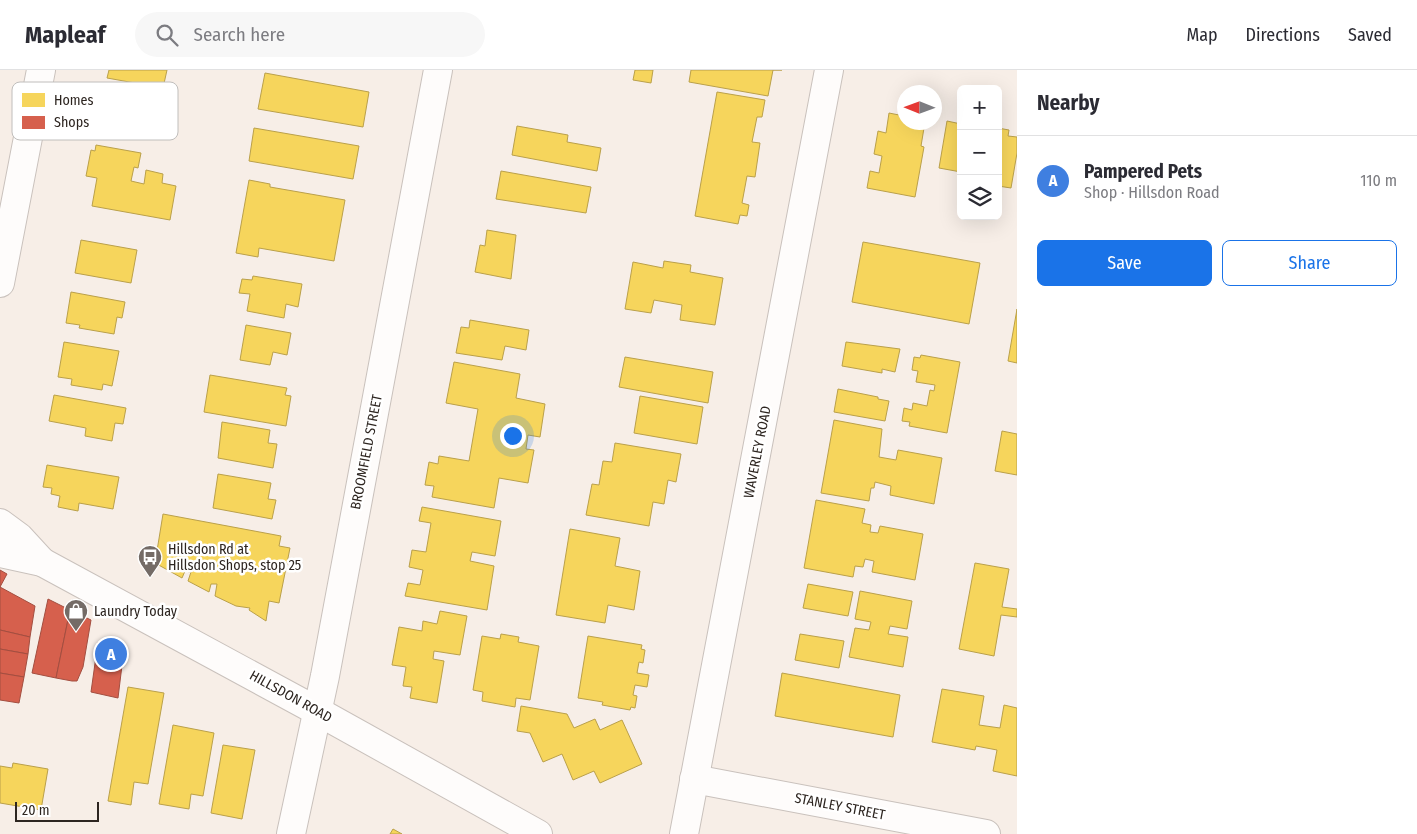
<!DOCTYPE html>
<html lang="en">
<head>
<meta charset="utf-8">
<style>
	:root { --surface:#fff; --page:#f7f7f7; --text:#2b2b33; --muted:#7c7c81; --line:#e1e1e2; --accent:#1a73e8 }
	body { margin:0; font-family:"Fira Sans Condensed",sans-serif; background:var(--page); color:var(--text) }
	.controls { position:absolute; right:15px; top:15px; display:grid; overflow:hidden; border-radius:8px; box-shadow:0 5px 20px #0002 }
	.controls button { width:45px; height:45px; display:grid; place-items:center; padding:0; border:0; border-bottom:1px solid var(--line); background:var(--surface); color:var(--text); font:25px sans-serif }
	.compass { position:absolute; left:897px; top:15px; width:45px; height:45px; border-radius:50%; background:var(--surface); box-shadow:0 5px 20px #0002; rotate:271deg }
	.scale { position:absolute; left:15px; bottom:12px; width:84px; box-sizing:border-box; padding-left:5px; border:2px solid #2d2520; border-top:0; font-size:14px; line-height:18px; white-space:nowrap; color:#2d2520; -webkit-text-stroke:4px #fff; paint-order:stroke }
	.you { position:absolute; left:512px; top:365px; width:18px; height:18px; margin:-12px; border:4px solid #fff; border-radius:50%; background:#1a73e8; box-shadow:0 0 0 8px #1a73e833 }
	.badge { display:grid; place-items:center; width:32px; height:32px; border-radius:50%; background:var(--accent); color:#fff; font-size:16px; font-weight:700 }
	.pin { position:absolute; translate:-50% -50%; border:2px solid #fff; box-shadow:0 1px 5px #0006 }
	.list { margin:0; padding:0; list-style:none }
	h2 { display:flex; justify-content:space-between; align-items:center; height:65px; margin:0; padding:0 20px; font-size:21px }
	h2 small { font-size:16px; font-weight:400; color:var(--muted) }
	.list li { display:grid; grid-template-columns:32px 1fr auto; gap:15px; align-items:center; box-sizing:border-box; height:90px; padding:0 20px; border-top:1px solid var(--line) }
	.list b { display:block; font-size:19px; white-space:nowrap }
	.list p { margin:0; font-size:16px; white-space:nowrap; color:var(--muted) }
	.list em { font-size:16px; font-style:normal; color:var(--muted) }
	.actions { display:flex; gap:10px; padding:15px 20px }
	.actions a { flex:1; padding:11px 0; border:1px solid var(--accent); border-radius:8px; text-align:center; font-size:18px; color:var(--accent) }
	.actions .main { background:var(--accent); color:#fff }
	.icon { flex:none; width:28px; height:28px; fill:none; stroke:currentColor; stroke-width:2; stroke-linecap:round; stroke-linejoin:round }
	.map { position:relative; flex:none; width:1017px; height:764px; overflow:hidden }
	header { display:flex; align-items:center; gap:30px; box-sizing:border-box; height:70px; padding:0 25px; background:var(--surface); border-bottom:1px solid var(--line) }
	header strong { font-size:24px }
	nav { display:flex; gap:28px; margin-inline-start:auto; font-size:18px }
	.search { width:350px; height:45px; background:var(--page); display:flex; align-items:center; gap:12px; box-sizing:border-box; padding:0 18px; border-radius:28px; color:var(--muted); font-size:19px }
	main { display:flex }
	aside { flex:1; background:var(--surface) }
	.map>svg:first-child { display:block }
	.homes { fill:#f6d55c; stroke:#baa04a }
	.shops { fill:#d6604d; stroke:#a34e40 }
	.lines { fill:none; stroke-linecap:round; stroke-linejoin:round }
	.street-casing { stroke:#c9c1bc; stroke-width:30 }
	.secondary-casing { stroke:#c9c1bc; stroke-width:30 }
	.street { stroke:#fefcfb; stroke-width:28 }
	.secondary { stroke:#fefcfb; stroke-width:28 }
	.labels { text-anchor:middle; stroke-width:5; stroke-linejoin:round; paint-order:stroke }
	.street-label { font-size:14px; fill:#2d2520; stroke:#fff }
	.poi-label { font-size:14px; fill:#2d2520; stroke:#fff; text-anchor:start }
	.key { fill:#fff; stroke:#c0bebc; stroke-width:1 }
	.key-label { font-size:14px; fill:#2d2520 }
</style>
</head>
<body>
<header>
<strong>Mapleaf</strong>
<div class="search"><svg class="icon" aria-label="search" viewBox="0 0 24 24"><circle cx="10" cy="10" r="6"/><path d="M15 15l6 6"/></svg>Search here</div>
<nav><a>Map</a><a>Directions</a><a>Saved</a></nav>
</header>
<main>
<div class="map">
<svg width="1017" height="764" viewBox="0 0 1017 764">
	<rect width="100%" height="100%" fill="#f7eee7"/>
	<g class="homes">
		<path d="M 109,0 L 167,0 L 163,18 L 107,8 Z"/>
		<path d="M 635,0 L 653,0 L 651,13 L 633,10 Z"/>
		<path d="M 691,0 L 782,0 L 773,0 L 768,26 L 689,12 Z"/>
		<path d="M 265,3 L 369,22 L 363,57 L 258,39 Z"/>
		<path d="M 717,22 L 765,30 L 762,47 L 757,47 L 752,72 L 760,73 L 755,107 L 747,106 L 742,133 L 749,135 L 747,146 L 740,145 L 738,154 L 695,146 Z"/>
		<path d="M 889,43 L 904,46 L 904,52 L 925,52 L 921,76 L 924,77 L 915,127 L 867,118 L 870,101 L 879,103 L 882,86 L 874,84 L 878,61 L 886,63 Z"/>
		<path d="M 947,51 L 961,54 L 961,102 L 939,98 Z"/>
		<path d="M 517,56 L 568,65 L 567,72 L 601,78 L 597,101 L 512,85 Z"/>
		<path d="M 254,58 L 359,76 L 353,109 L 249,91 Z"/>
		<path d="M 998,58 L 1009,60 L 1008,66 L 1017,67 L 1017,83 L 1011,118 L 998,116 Z"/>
		<path d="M 96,75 L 141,83 L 138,98 L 134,97 L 131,111 L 144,114 L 146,100 L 163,104 L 162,113 L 176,116 L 170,150 L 92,136 L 97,108 L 86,106 L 91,80 L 95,81 Z"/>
		<path d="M 501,101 L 591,117 L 586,143 L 496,129 Z"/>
		<path d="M 249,110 L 270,114 L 270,117 L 345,130 L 334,191 L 259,178 L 258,187 L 236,183 Z"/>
		<path d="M 487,160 L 516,165 L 511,209 L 475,202 L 480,175 L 485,176 Z"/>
		<path d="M 81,170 L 137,180 L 131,213 L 75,203 Z"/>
		<path d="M 863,172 L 980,193 L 969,254 L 852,232 Z"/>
		<path d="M 664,191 L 691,195 L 690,202 L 723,208 L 715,255 L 680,250 L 682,235 L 654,230 L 651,243 L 625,239 L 633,192 L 663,198 Z"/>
		<path d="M 253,206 L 302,214 L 298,237 L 286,234 L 284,248 L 247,241 L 250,224 L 239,223 L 242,209 L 252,210 Z"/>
		<path d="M 71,222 L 125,232 L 122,248 L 117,247 L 114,264 L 79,258 L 80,255 L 66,253 Z"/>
		<path d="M 1017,239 L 1017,293 L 1008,291 Z"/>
		<path d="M 470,250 L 529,260 L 526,280 L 505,276 L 502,290 L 456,283 L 461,257 L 469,258 Z"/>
		<path d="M 246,255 L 291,263 L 287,285 L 273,282 L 270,295 L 240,290 Z"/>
		<path d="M 64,272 L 119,281 L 112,316 L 103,314 L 102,320 L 71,315 L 72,309 L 58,307 Z"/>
		<path d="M 846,272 L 900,279 L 895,302 L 882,299 L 882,303 L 842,296 Z"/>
		<path d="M 921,285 L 960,292 L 947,363 L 909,356 L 910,352 L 902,351 L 904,338 L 912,340 L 913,333 L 927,336 L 930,320 L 934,321 L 935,315 L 916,312 L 918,301 L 912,300 L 914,287 L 920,288 Z"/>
		<path d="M 625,287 L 713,302 L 708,333 L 619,317 Z"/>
		<path d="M 454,292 L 520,304 L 516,328 L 545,334 L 540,367 L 528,365 L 526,379 L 534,380 L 528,413 L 499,408 L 494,438 L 432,427 L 434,416 L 425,415 L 429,392 L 438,394 L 439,386 L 469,391 L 478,339 L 446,333 Z"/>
		<path d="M 210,305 L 287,318 L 285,325 L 291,326 L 286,356 L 204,342 Z"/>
		<path d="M 838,319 L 878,327 L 878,329 L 889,331 L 885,351 L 834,342 Z"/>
		<path d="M 54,325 L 126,338 L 123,354 L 115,353 L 112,371 L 85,366 L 86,358 L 49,351 Z"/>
		<path d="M 640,326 L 703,337 L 697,374 L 634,363 Z"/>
		<path d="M 834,350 L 882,359 L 879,387 L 896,390 L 898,380 L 942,388 L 934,434 L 890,425 L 891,416 L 875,412 L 874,418 L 871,418 L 869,431 L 821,423 Z"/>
		<path d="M 222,352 L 270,360 L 268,373 L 277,374 L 273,398 L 218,388 Z"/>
		<path d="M 1002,361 L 1017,364 L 1017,405 L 995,401 Z"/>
		<path d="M 615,373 L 681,384 L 676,412 L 668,410 L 664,434 L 653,432 L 649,456 L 586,445 L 592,414 L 599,415 L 603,391 L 612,392 Z"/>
		<path d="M 47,395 L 119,407 L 113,439 L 79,433 L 78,441 L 58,437 L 60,426 L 51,424 L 52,418 L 43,417 Z"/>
		<path d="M 218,404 L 271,413 L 268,429 L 276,430 L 272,449 L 213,438 Z"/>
		<path d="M 816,430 L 865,439 L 862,453 L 871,455 L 870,462 L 878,463 L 880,456 L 923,464 L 915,510 L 872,502 L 874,491 L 865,489 L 863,497 L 855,496 L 853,507 L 804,498 Z"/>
		<path d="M 422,437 L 501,451 L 495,486 L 472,482 L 470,491 L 494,496 L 487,540 L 405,526 L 408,513 L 420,515 L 423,500 L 409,497 L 412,480 L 426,482 L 431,453 L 419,451 Z"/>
		<path d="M 163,444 L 281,466 L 279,476 L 290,478 L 279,533 L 269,531 L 266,551 L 249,540 L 250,538 L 236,536 L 215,526 L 217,514 L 211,514 L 209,522 L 188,511 L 191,502 L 185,501 L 182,508 L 155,493 Z"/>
		<path d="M 570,459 L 620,468 L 615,496 L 640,501 L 634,540 L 608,535 L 605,553 L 556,545 Z"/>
		<path d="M 975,493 L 1009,499 L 1002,537 L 1017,539 L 1017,547 L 1001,545 L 994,586 L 959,579 Z"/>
		<path d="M 808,514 L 853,522 L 848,546 L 803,538 Z"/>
		<path d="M 860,521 L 912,531 L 907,559 L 890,556 L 888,564 L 908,567 L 903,597 L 849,587 L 855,558 L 869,560 L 871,552 L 855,549 Z"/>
		<path d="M 440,541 L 467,546 L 460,585 L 434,581 L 433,589 L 444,591 L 437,633 L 410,628 L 412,617 L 403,616 L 406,597 L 392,595 L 399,557 L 422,561 L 423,551 L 437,554 Z"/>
		<path d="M 501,564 L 519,567 L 518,572 L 539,576 L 530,630 L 516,628 L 515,637 L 482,631 L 483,622 L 473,620 L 482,566 L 500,569 Z"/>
		<path d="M 800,564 L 844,571 L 839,598 L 795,590 Z"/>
		<path d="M 588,566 L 642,575 L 641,579 L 645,580 L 643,593 L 639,592 L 637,603 L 649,605 L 647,617 L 635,615 L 633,625 L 637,626 L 635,638 L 631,637 L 630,640 L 602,635 L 603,632 L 578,628 Z"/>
		<path d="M 782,603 L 900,625 L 893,667 L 775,646 Z"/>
		<path d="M 128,617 L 164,623 L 148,714 L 134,712 L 131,735 L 108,731 Z"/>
		<path d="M 942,619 L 984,626 L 979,655 L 1000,658 L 1004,635 L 1017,638 L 1017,706 L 993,701 L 997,680 L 976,676 L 975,680 L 932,672 Z"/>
		<path d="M 521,636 L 567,644 L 574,658 L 595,649 L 600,660 L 622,650 L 642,694 L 600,713 L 594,701 L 573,710 L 562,684 L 543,692 L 530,663 L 517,661 Z"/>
		<path d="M 173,655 L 214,663 L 203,726 L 191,724 L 189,739 L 159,734 Z"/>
		<path d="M 223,675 L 255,680 L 242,749 L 211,743 Z"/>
		<path d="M 13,693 L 48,699 L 41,740 L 0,733 L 0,696 L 12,698 Z"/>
		<path d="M 393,759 L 402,764 L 390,764 Z"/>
	</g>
	<g class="shops">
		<path d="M 0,500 L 7,504 L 0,517 Z"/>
		<path d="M 0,517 L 35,536 L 30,567 L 0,560 Z"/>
		<path d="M 48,529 L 70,540 L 56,608 L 32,603 Z"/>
		<path d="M 70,540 L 91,550 L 83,597 L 77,611 L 72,611 L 56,608 Z"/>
		<path d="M 0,560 L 30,567 L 28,584 L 0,579 Z"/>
		<path d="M 98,572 L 123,587 L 118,628 L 91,622 Z"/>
		<path d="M 0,579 L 28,584 L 24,607 L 0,603 Z"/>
		<path d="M 0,603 L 24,607 L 19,633 L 0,630 Z"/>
	</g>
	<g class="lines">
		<g class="street-casing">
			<g id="street">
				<path d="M 0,213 L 41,0"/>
				<path d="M 0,453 L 19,467 L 42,492"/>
				<path d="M 0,483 L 42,492 L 317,641 L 538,764"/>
				<path d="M 694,709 L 986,764"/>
				<path d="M 291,764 L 325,606 L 438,0"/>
			</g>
		</g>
		<g class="secondary-casing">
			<path id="secondary" d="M 684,764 L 829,0"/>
		</g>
		<use href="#street" class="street"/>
		<use href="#secondary" class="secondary"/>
	</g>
	<defs>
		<g id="bus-pin" transform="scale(1.25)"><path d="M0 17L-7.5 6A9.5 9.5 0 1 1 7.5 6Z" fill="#746b66" stroke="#fff"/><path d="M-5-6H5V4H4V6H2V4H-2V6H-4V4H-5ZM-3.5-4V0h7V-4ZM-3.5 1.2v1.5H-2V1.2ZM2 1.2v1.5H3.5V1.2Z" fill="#fff"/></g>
		<g id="shop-pin" transform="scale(1.25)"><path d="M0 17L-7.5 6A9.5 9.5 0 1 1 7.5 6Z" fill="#746b66" stroke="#fff"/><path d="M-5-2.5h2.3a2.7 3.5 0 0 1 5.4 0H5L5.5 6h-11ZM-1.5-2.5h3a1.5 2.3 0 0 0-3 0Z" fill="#fff"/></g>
	</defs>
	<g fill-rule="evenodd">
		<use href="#bus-pin" x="150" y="487"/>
		<use href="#shop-pin" x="76" y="541"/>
	</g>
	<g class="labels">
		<g class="street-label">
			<text transform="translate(366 382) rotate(-79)" y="5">BROOMFIELD STREET</text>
			<text transform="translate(757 382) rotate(-79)" y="5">WAVERLEY ROAD</text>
			<text transform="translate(291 626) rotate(29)" y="5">HILLSDON ROAD</text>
			<text transform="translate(840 736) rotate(11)" y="5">STANLEY STREET</text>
		</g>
		<g class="poi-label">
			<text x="168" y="484">Hillsdon Rd at<tspan x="168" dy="16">Hillsdon Shops, stop 25</tspan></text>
			<text x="94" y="546">Laundry Today</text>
		</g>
	</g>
	<rect x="12" y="12" width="166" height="58" rx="8" class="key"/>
	<rect x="22" y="23" width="23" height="14" fill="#f6d55c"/>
	<rect x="22" y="46" width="23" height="13" fill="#d6604d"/>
	<g class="key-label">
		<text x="54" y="35">Homes</text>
		<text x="54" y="57">Shops</text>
	</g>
</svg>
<div class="controls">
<button>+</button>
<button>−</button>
<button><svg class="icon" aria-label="layers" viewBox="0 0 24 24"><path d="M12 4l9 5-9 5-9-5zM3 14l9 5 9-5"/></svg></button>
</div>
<svg class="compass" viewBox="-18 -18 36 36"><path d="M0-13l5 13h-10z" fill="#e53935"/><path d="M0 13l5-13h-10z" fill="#7c7c81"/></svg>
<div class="scale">20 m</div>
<div class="you"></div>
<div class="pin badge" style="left:111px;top:584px;background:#3f7fe0">A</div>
</div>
<aside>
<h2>Nearby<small></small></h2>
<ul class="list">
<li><span class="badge" style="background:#3f7fe0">A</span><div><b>Pampered Pets</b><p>Shop · Hillsdon Road</p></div><em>110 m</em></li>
</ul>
<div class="actions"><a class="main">Save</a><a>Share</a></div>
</aside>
</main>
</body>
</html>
